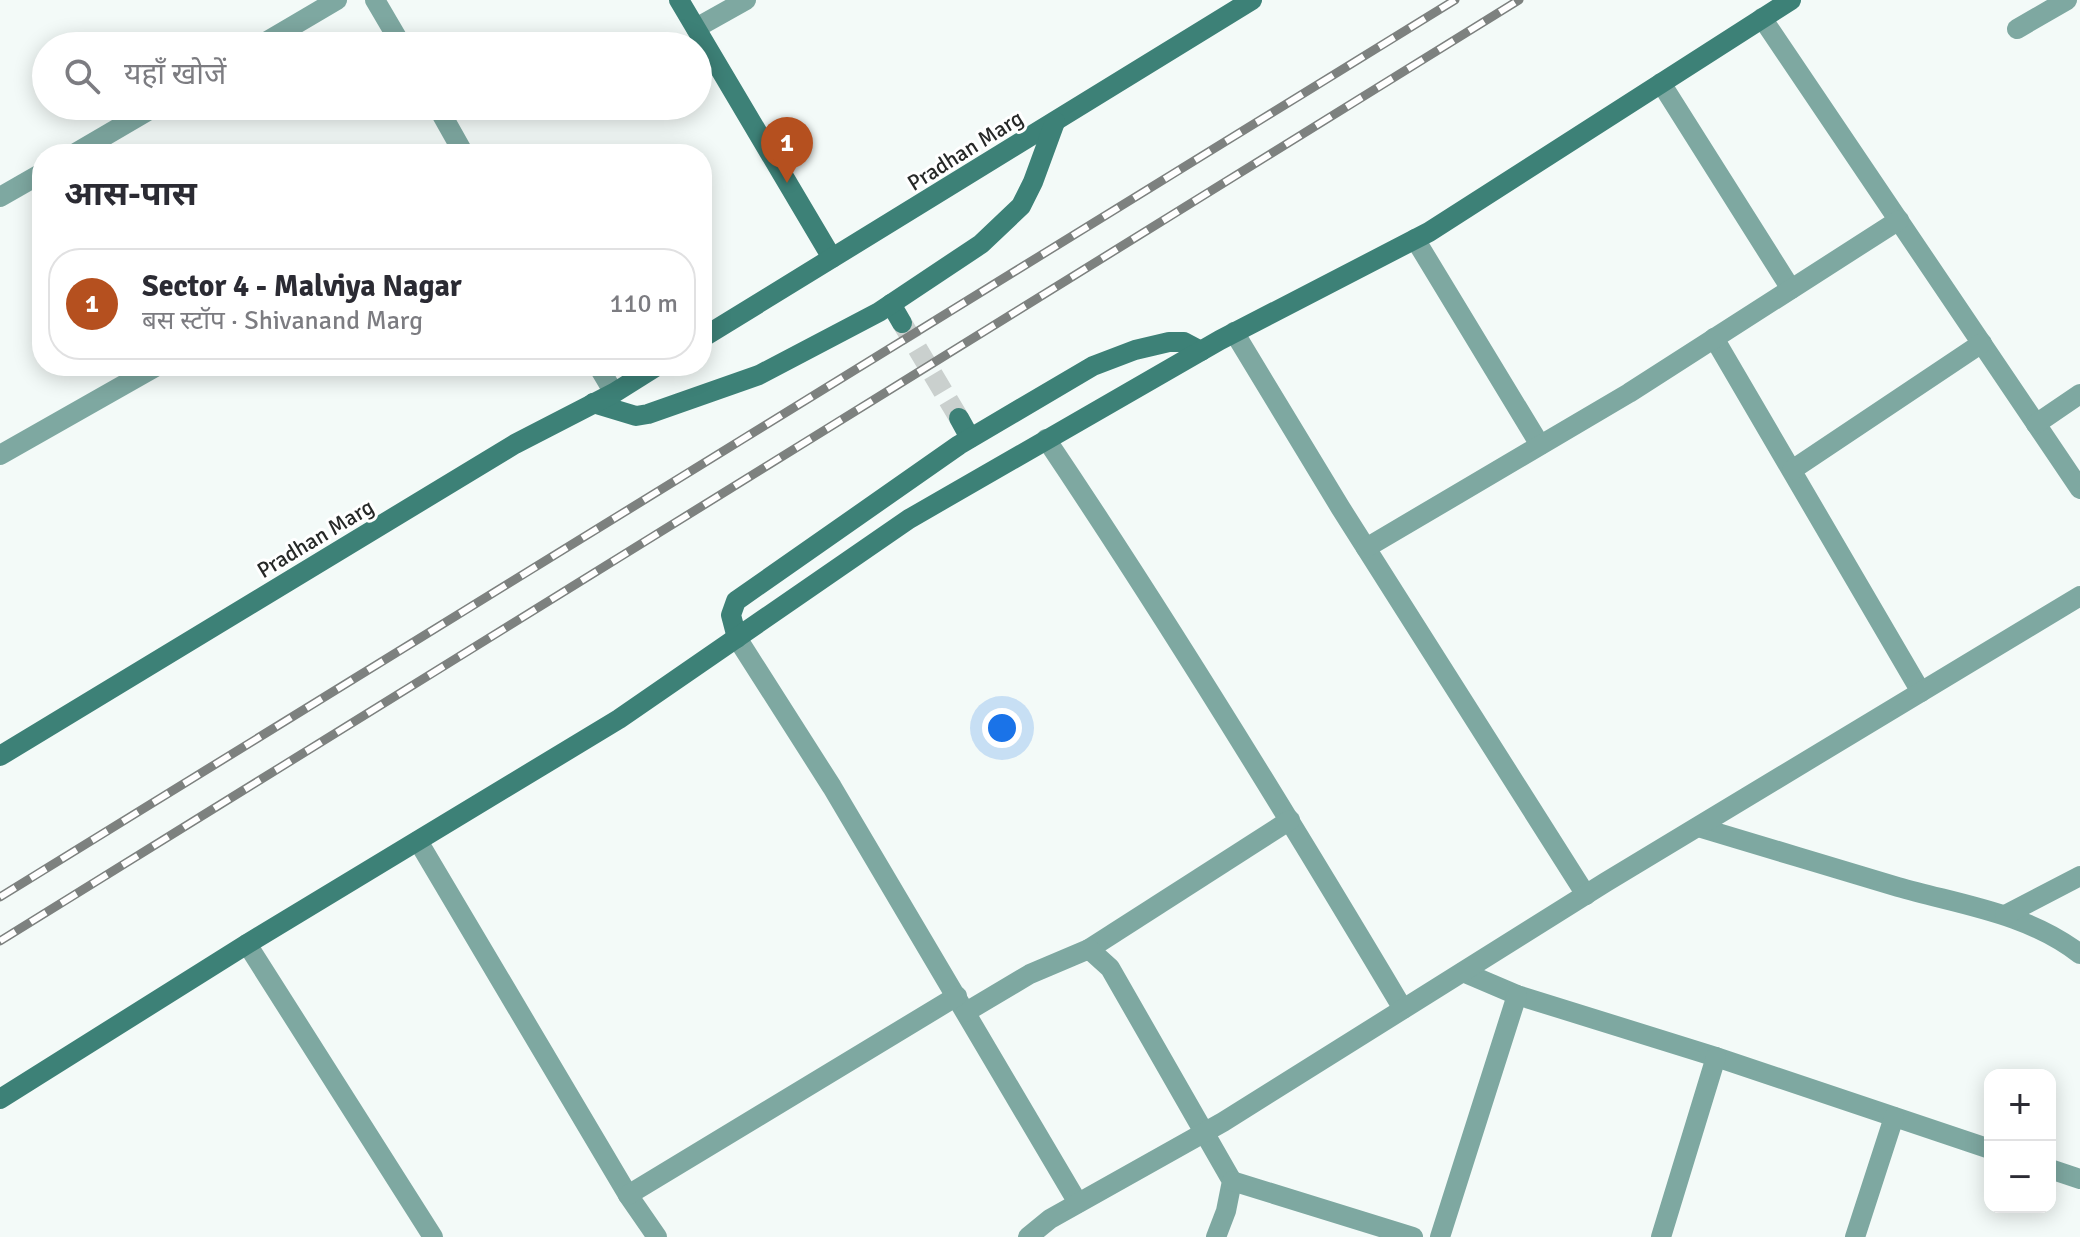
<!DOCTYPE html>
<html lang="hi">
<head>
<meta charset="utf-8">
<style>
	:root { --surface:#fff; --page:#f2f2f3; --text:#2b2b33; --muted:#7c7c81; --line:#e1e1e2; --accent:#b5501f }
	body { margin:0; font-family:Signika,"Noto Sans Devanagari",sans-serif; background:var(--page); color:var(--text) }
	.controls { position:absolute; right:24px; bottom:24px; display:grid; overflow:hidden; border-radius:16px; box-shadow:0 4px 20px #0003 }
	.controls button { width:72px; height:72px; display:grid; place-items:center; padding:0; border:0; border-bottom:2px solid var(--line); background:var(--surface); color:var(--text); font:40px sans-serif }
	.you { position:absolute; left:1002px; top:728px; width:28px; height:28px; margin:-20px; border:6px solid #fff; border-radius:50%; background:#1a73e8; box-shadow:0 0 0 12px #1a73e833 }
	.badge { display:grid; place-items:center; width:52px; height:52px; border-radius:50%; background:var(--accent); color:#fff; font-size:26px; font-weight:700 }
	.pin { position:absolute; translate:-50% -66px; filter:drop-shadow(0 2px 4px #0008) }
	.pin::after { content:''; position:absolute; top:42px; width:28px; height:24px; background:inherit; clip-path:polygon(0 0,100% 0,50% 100%) }
	.list { margin:0; padding:0; list-style:none }
	h2 { display:flex; justify-content:space-between; align-items:center; height:104px; margin:0; padding:0 32px; font-size:34px }
	h2 small { font-size:26px; font-weight:400; color:var(--muted) }
	.list li { display:grid; grid-template-columns:52px 1fr auto; gap:24px; align-items:center; box-sizing:border-box; height:112px; margin:0 16px 16px; padding:0 16px; border:2px solid var(--line); border-radius:32px }
	.list b { display:block; font-size:30px; white-space:nowrap }
	.list p { margin:0; font-size:26px; white-space:nowrap; color:var(--muted) }
	.list em { font-size:26px; font-style:normal; color:var(--muted) }
	.icon { flex:none; width:44px; height:44px; fill:none; stroke:currentColor; stroke-width:2; stroke-linecap:round; stroke-linejoin:round }
	.map { position:relative; flex:none; width:2080px; height:1237px; overflow:hidden }
	.search { position:absolute; background:var(--surface); box-shadow:0 4px 20px #0003; left:32px; top:32px; width:680px; height:88px; display:flex; align-items:center; gap:20px; box-sizing:border-box; padding:0 28px; border-radius:44px; color:var(--muted); font-size:30px }
	.panel { position:absolute; background:var(--surface); box-shadow:0 4px 20px #0003; left:32px; top:144px; width:680px; height:232px; border-radius:32px }
	.map>svg:first-child { display:block }
	.lines { fill:none; stroke-linecap:round; stroke-linejoin:round }
	.secondary-tunnel { stroke:#cad0ce; stroke-width:20; stroke-dasharray:20 10; stroke-linecap:butt }
	.street { stroke:#7ea8a1; stroke-width:20 }
	.secondary { stroke:#3d8177; stroke-width:20 }
	.rail-casing { stroke:#7d817f; stroke-width:9 }
	.rail { stroke:#fff; stroke-width:6; stroke-dasharray:18; stroke-linecap:butt }
	.labels { text-anchor:middle; stroke-width:6; stroke-linejoin:round; paint-order:stroke }
	.street-label { font-size:22px; fill:#262827; stroke:#fff }
</style>
</head>
<body>
<div class="map">
<svg width="2080" height="1237" viewBox="0 0 2080 1237">
	<rect width="100%" height="100%" fill="#f3faf8"/>
	<g class="lines">
		<path class="secondary-tunnel" d="M 902,323 L 959,418"/>
		<g class="street">
			<path d="M 375,0 L 402,46"/>
			<path d="M 1762,18 L 2080,489"/>
			<path d="M 696,28 L 746,0"/>
			<path d="M 2017,29 L 2067,0"/>
			<path d="M 259,46 L 337,0"/>
			<path d="M 1661,83 L 1791,289"/>
			<path d="M 437,106 L 464,154"/>
			<path d="M 74,154 L 156,106"/>
			<path d="M 0,197 L 42,173"/>
			<path d="M 1415,239 L 1540,445"/>
			<path d="M 1234,332 L 1340,507 L 1586,895"/>
			<path d="M 1714,338 L 1921,692"/>
			<path d="M 598,366 L 614,393"/>
			<path d="M 2036,424 L 2080,394"/>
			<path d="M 1046,439 C 1171,625 1288,816 1403,1009"/>
			<path d="M 0,455 L 157,366"/>
			<path d="M 1792,470 L 1982,343"/>
			<path d="M 1366,548 L 1629,393 L 1899,220"/>
			<path d="M 737,638 L 832,787 L 1078,1203"/>
			<path d="M 1698,827 C 1765,847 1831,867 1898,887 C 1961,905 2027,913 2080,954"/>
			<path d="M 418,841 L 628,1195 L 657,1237"/>
			<path d="M 2005,915 L 2080,876"/>
			<path d="M 247,944 L 433,1237"/>
			<path d="M 1089,949 L 1290,820"/>
			<path d="M 1463,972 L 1517,995 L 1716,1057 L 1990,1149"/>
			<path d="M 966,1012 L 1030,974 L 1089,949 L 1110,968 L 1232,1181 L 1226,1211 L 1216,1237"/>
			<path d="M 2050,1169 L 2080,1179"/>
			<path d="M 1232,1181 L 1413,1237"/>
			<path d="M 628,1195 L 957,996"/>
			<path d="M 1028,1237 L 1050,1219 L 1223,1122 L 1606,882 L 2080,596"/>
			<path d="M 1440,1237 L 1517,995"/>
			<path d="M 1661,1237 L 1716,1057"/>
			<path d="M 1855,1237 L 1894,1117"/>
		</g>
		<g class="secondary">
			<path d="M 679,0 L 832,258"/>
			<path d="M 891,304 L 902,323"/>
			<path d="M 702,338 L 1252,0"/>
			<path d="M 593,403 L 636,416 L 648,414 L 759,375 L 879,312 L 981,244 L 1021,206 L 1033,182 L 1055,122"/>
			<path d="M 959,418 L 970,438"/>
			<path d="M 737,638 L 731,615 L 736,601 L 959,445 L 1093,366 L 1135,350 L 1169,342 L 1184,342 L 1201,351"/>
			<path d="M 0,756 L 515,444 L 614,393 L 657,366"/>
			<path d="M 0,1099 L 247,944 L 619,719 L 909,519 L 1220,340 L 1429,232 L 1791,0"/>
		</g>
		<g class="rail-casing">
			<g id="rail">
				<path d="M 0,897 L 1455,0"/>
				<path d="M 0,941 L 1519,0"/>
			</g>
		</g>
		<use href="#rail" class="rail"/>
	</g>
	<g class="labels">
		<g class="street-label">
			<text transform="translate(965 150) rotate(-32)" y="8">Pradhan Marg</text>
			<text transform="translate(315 538) rotate(-31)" y="8">Pradhan Marg</text>
		</g>
	</g>
</svg>
<div class="controls">
<button>+</button>
<button>−</button>
</div>
<div class="you"></div>
<div class="pin badge" style="left:787px;top:183px">1</div>
<div class="search"><svg class="icon" aria-label="search" viewBox="0 0 24 24"><circle cx="10" cy="10" r="6"/><path d="M15 15l6 6"/></svg>यहाँ खोजें</div>
<section class="panel">
<h2>आस-पास<small></small></h2>
<ul class="list">
<li><span class="badge">1</span><div><b>Sector 4 - Malviya Nagar</b><p>बस स्टॉप · Shivanand Marg</p></div><em>110 m</em></li>
</ul>
</section>
</div>
</body>
</html>
